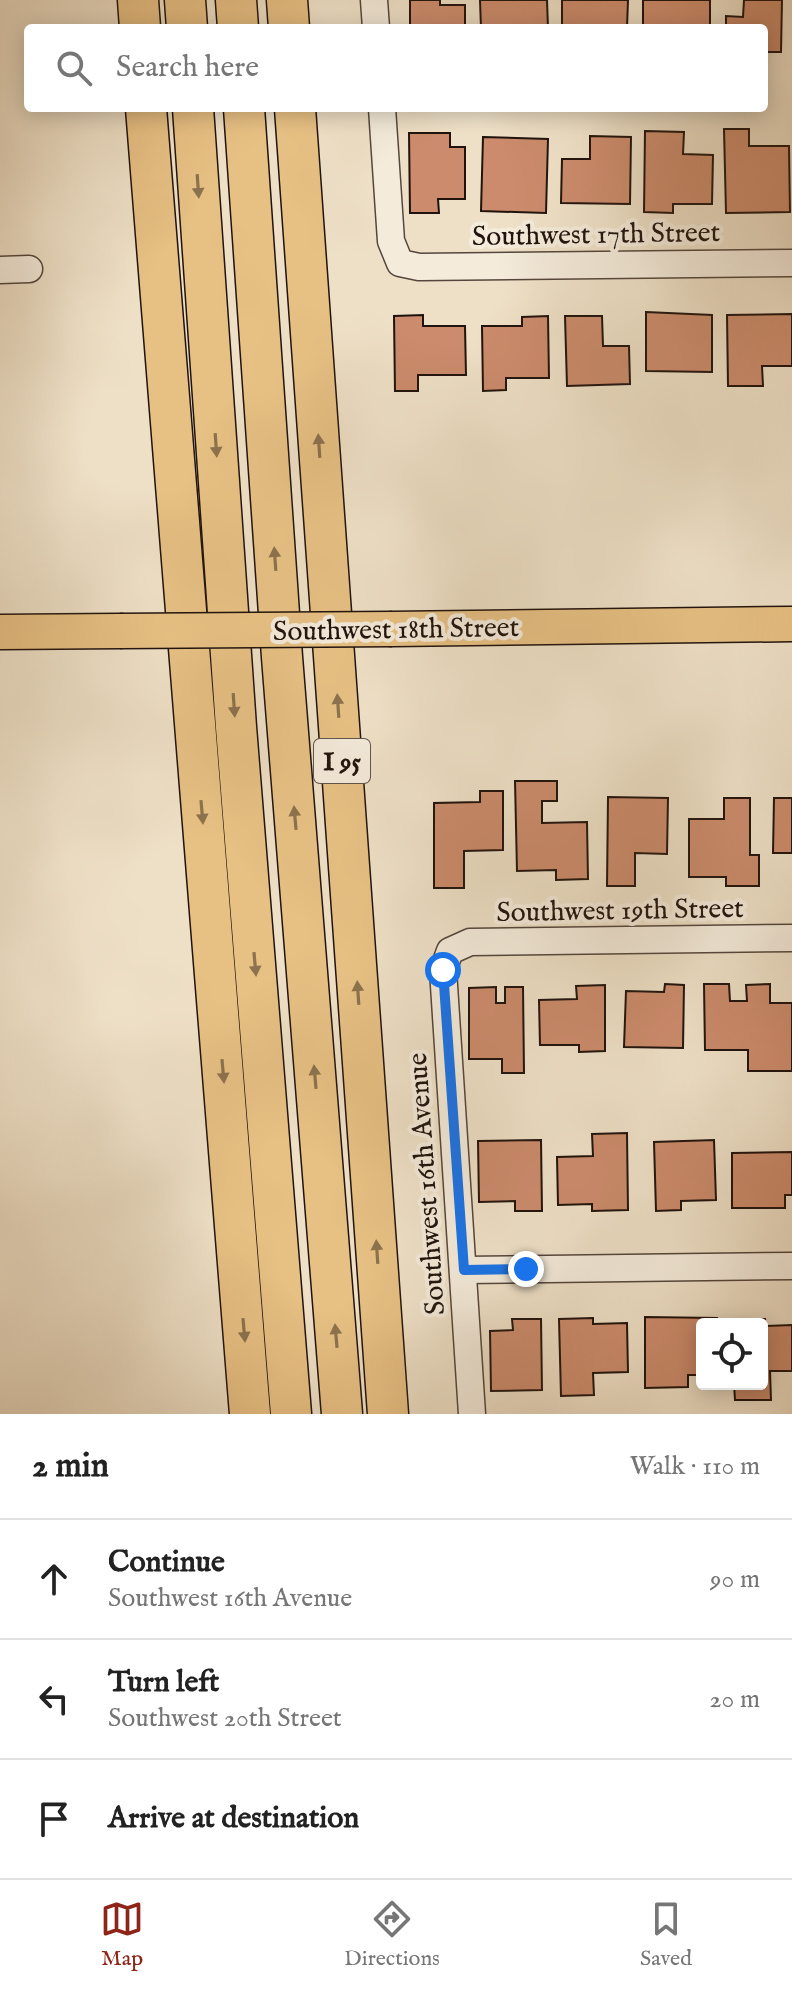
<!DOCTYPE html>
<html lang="en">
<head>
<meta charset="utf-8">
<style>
	:root { --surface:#fff; --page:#f6f6f6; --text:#222; --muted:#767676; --line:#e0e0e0; --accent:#8f2418 }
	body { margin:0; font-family:"IM FELL English",serif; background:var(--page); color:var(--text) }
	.controls { position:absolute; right:24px; bottom:24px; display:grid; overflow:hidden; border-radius:8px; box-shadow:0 4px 20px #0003 }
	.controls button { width:72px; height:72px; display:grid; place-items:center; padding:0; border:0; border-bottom:2px solid var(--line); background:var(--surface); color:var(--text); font:40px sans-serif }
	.stop { position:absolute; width:24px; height:24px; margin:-18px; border:6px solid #1a73e8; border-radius:50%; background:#fff }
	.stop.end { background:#1a73e8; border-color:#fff; box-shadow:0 2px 8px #0008 }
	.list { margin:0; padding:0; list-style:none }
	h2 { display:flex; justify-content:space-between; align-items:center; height:104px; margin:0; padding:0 32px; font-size:34px }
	h2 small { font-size:26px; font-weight:400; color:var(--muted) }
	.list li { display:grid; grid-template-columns:52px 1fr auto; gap:24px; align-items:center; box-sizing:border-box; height:120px; padding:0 32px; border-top:2px solid var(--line) }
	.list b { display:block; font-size:30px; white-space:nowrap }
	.list p { margin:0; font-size:26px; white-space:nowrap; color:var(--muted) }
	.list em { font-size:26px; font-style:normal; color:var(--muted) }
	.icon { flex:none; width:44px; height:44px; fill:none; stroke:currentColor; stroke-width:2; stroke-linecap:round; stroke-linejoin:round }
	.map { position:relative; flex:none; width:792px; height:1414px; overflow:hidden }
	.search { position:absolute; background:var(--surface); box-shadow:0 4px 20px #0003; left:24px; right:24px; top:24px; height:88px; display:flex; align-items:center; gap:20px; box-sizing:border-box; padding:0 28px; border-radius:8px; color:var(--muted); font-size:30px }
	.sheet { height:464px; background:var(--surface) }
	nav { display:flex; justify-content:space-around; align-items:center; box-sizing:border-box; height:112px; border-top:2px solid var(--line); background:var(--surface); font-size:22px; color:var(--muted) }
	nav a { display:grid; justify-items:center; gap:4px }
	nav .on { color:var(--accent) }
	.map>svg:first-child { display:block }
	.building { fill:#cb8b6c; stroke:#20130d; stroke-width:2 }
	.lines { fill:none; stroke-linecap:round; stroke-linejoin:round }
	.minor-casing { stroke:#54463c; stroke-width:29 }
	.major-casing { stroke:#20130d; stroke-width:37 }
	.highway-casing { stroke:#20130d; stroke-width:43 }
	.minor { stroke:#f4ebdb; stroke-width:26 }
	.major { stroke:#e7c084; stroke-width:34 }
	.highway { stroke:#e7c084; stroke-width:40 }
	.major-bridge-casing { stroke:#20130d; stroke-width:37; stroke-linecap:butt }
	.major-bridge { stroke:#e7c084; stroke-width:34 }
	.oneway { fill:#8d724e }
	.route { stroke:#1a73e8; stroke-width:10 }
	.labels { text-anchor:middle; stroke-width:8; stroke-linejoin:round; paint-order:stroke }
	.shield { fill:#f4ebdb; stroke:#60544b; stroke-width:2 }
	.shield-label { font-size:26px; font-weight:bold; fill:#20130d }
	.street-label { font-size:28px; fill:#20130d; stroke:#f4ebdb }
</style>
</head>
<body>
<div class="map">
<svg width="792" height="1414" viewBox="0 0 792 1414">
	<rect width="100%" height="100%" fill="#eee0c7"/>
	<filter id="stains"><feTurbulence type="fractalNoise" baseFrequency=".0025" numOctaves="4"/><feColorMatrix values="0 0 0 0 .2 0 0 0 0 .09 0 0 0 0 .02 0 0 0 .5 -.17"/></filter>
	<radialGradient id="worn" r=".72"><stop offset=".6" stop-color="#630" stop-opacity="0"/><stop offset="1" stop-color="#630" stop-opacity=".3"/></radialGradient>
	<g class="building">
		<path d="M 410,0 L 440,0 L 440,5 L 465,5 L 465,28 L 410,28 Z"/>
		<path d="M 480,0 L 547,0 L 548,28 L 481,28 Z"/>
		<path d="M 562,0 L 628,0 L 627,28 L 562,28 Z"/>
		<rect x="643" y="0" width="67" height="28"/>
		<path d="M 744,0 L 782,0 L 781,52 L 764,52 L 764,28 L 726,28 L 726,16 L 743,17 Z"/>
		<path d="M 724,129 L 749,129 L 749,146 L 789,146 L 790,212 L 726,213 Z"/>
		<path d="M 645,131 L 684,132 L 683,154 L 713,155 L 712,204 L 673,204 L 673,213 L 644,212 Z"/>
		<path d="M 409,133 L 450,133 L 450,147 L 465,147 L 465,199 L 438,199 L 439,213 L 410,213 Z"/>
		<path d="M 590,136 L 631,137 L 630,204 L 561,203 L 562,159 L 590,159 Z"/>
		<path d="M 483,137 L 548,139 L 546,213 L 481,211 Z"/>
		<path d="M 646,312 L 712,315 L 712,372 L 646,371 Z"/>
		<path d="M 792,314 L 792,366 L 762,366 L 763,386 L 728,386 L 727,315 Z"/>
		<path d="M 423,315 L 423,326 L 465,326 L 466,375 L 418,375 L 418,391 L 395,391 L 394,316 Z"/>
		<path d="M 548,316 L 549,378 L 506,378 L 506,390 L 483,391 L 482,326 L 522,326 L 522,317 Z"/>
		<path d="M 565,316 L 602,316 L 603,346 L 629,346 L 630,384 L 567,386 Z"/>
		<path d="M 515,781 L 557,781 L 557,801 L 542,801 L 542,823 L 587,822 L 588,879 L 556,880 L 556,870 L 517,871 Z"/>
		<path d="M 480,791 L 503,791 L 503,850 L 464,851 L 464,888 L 434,888 L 434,803 L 480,802 Z"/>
		<path d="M 608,797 L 668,798 L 667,854 L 635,853 L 635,886 L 607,886 Z"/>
		<path d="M 724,798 L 750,798 L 750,855 L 759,855 L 759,886 L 726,886 L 726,877 L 689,877 L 689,819 L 724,819 Z"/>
		<path d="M 774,798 L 792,798 L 792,853 L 773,853 Z"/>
		<path d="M 665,984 L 684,985 L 683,1048 L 624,1047 L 626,991 L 664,992 Z"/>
		<path d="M 704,984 L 729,984 L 730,1001 L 747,1001 L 746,985 L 770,984 L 770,1003 L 792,1003 L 792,1071 L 748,1071 L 748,1050 L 705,1050 Z"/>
		<path d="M 605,985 L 605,1051 L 579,1052 L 579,1045 L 540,1045 L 539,1000 L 577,999 L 576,986 Z"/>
		<path d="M 496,987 L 496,1003 L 505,1003 L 505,987 L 523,987 L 524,1073 L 502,1073 L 502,1059 L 469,1059 L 469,988 Z"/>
		<path d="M 627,1133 L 628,1210 L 592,1211 L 592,1204 L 558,1205 L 557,1157 L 593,1156 L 592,1134 Z"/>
		<path d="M 541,1140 L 542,1211 L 515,1211 L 515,1201 L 479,1202 L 478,1141 Z"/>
		<path d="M 714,1140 L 716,1200 L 681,1201 L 681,1210 L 656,1211 L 654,1142 Z"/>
		<path d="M 792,1152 L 792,1195 L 785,1195 L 785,1208 L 732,1208 L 732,1153 Z"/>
		<path d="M 645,1317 L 717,1318 L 717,1324 L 702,1324 L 702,1375 L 688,1375 L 688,1387 L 645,1388 Z"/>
		<path d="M 593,1318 L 593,1324 L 627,1323 L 628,1372 L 593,1373 L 594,1395 L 561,1396 L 559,1319 Z"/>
		<path d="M 512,1319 L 541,1319 L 542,1390 L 491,1391 L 490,1331 L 513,1330 Z"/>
		<path d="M 733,1319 L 765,1319 L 766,1326 L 792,1325 L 792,1371 L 770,1371 L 771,1400 L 735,1400 L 734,1384 L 762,1384 L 762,1324 L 733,1324 Z"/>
	</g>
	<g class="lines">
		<g class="minor-casing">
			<g id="minor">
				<path d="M 374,0 L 376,28"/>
				<path d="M 382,108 L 391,241 L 400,263 L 419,267 L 792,263"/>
				<path d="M 0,270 L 29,269"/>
				<path d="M 464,1270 L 792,1266"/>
				<path d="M 472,1414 L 443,970 L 450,951 L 470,942 L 792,938"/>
			</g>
		</g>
		<g class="major-casing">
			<g id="major">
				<path d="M 392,629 L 792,624"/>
				<path d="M 0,632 L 120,631"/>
			</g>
		</g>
		<g class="highway-casing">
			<g id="highway">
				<path d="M 138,0 L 140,28"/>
				<path d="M 185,0 L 187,28"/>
				<path d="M 236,0 L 238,28"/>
				<path d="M 287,0 L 289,28"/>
				<path d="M 146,108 L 250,1414"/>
				<path d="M 193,108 L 236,727 L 291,1414"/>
				<path d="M 244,108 L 282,657 L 342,1414"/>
				<path d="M 295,108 L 388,1414"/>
			</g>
		</g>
		<use href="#minor" class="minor"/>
		<use href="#major" class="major"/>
		<use href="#highway" class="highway"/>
		<g class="major-bridge-casing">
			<path id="major-bridge" d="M 120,631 L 392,629"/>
		</g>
		<use href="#major-bridge" class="major-bridge"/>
	</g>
	<defs><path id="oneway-solid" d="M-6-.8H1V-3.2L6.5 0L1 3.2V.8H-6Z" transform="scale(2)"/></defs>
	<g class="oneway">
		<use href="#oneway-solid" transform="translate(198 186) rotate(86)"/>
		<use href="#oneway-solid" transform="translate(216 445) rotate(86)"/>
		<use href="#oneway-solid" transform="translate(319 446) rotate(-94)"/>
		<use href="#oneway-solid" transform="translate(275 559) rotate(-94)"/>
		<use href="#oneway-solid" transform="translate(234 705) rotate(86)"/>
		<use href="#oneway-solid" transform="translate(338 706) rotate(-94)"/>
		<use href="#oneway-solid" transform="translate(202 812) rotate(85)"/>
		<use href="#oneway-solid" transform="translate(295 818) rotate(-95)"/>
		<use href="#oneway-solid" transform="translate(255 964) rotate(85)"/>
		<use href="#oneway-solid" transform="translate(358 993) rotate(-94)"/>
		<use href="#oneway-solid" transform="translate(223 1071) rotate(85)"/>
		<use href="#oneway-solid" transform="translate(315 1077) rotate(-95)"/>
		<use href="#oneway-solid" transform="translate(377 1252) rotate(-94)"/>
		<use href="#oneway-solid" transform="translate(244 1330) rotate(85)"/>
		<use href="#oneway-solid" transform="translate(336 1336) rotate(-95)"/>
	</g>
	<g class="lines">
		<path class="route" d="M 443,970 L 464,1270 L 526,1269"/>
	</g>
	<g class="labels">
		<rect class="shield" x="314" y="739" width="56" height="44" rx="6"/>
		<g class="shield-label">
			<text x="342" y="770">I 95</text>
		</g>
		<g class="street-label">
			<text transform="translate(596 233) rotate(-1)" y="10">Southwest 17th Street</text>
			<text transform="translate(396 628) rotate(-1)" y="10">Southwest 18th Street</text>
			<text transform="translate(620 909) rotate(-1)" y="10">Southwest 19th Street</text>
			<text transform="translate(425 1184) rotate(-94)" y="10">Southwest 16th Avenue</text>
		</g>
	</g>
	<rect width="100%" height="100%" filter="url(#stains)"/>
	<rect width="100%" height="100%" fill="url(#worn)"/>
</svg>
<div class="controls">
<button><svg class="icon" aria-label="locate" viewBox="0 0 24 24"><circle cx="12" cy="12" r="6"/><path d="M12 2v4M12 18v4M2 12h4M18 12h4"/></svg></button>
</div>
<div class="stop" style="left:443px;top:970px"></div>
<div class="stop end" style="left:526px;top:1269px"></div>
<div class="search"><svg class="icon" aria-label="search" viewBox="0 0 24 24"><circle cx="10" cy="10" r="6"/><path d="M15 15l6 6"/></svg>Search here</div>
</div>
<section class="sheet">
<h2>2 min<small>Walk · 110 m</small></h2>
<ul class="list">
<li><svg class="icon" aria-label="ahead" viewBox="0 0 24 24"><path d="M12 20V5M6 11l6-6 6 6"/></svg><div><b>Continue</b><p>Southwest 16th Avenue</p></div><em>90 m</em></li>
<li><svg class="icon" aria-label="left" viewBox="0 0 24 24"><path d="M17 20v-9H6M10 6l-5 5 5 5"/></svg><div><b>Turn left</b><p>Southwest 20th Street</p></div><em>20 m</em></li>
<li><svg class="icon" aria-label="arrive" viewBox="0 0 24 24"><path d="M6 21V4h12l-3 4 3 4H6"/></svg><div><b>Arrive at destination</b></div></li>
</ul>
</section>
<nav>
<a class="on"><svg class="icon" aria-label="map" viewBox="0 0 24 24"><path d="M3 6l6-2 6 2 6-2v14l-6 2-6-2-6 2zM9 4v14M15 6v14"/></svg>Map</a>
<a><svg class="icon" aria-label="directions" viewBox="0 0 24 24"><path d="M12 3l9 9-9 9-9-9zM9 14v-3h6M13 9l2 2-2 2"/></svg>Directions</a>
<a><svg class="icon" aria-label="saved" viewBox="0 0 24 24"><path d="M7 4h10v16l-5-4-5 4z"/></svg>Saved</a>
</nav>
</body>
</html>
